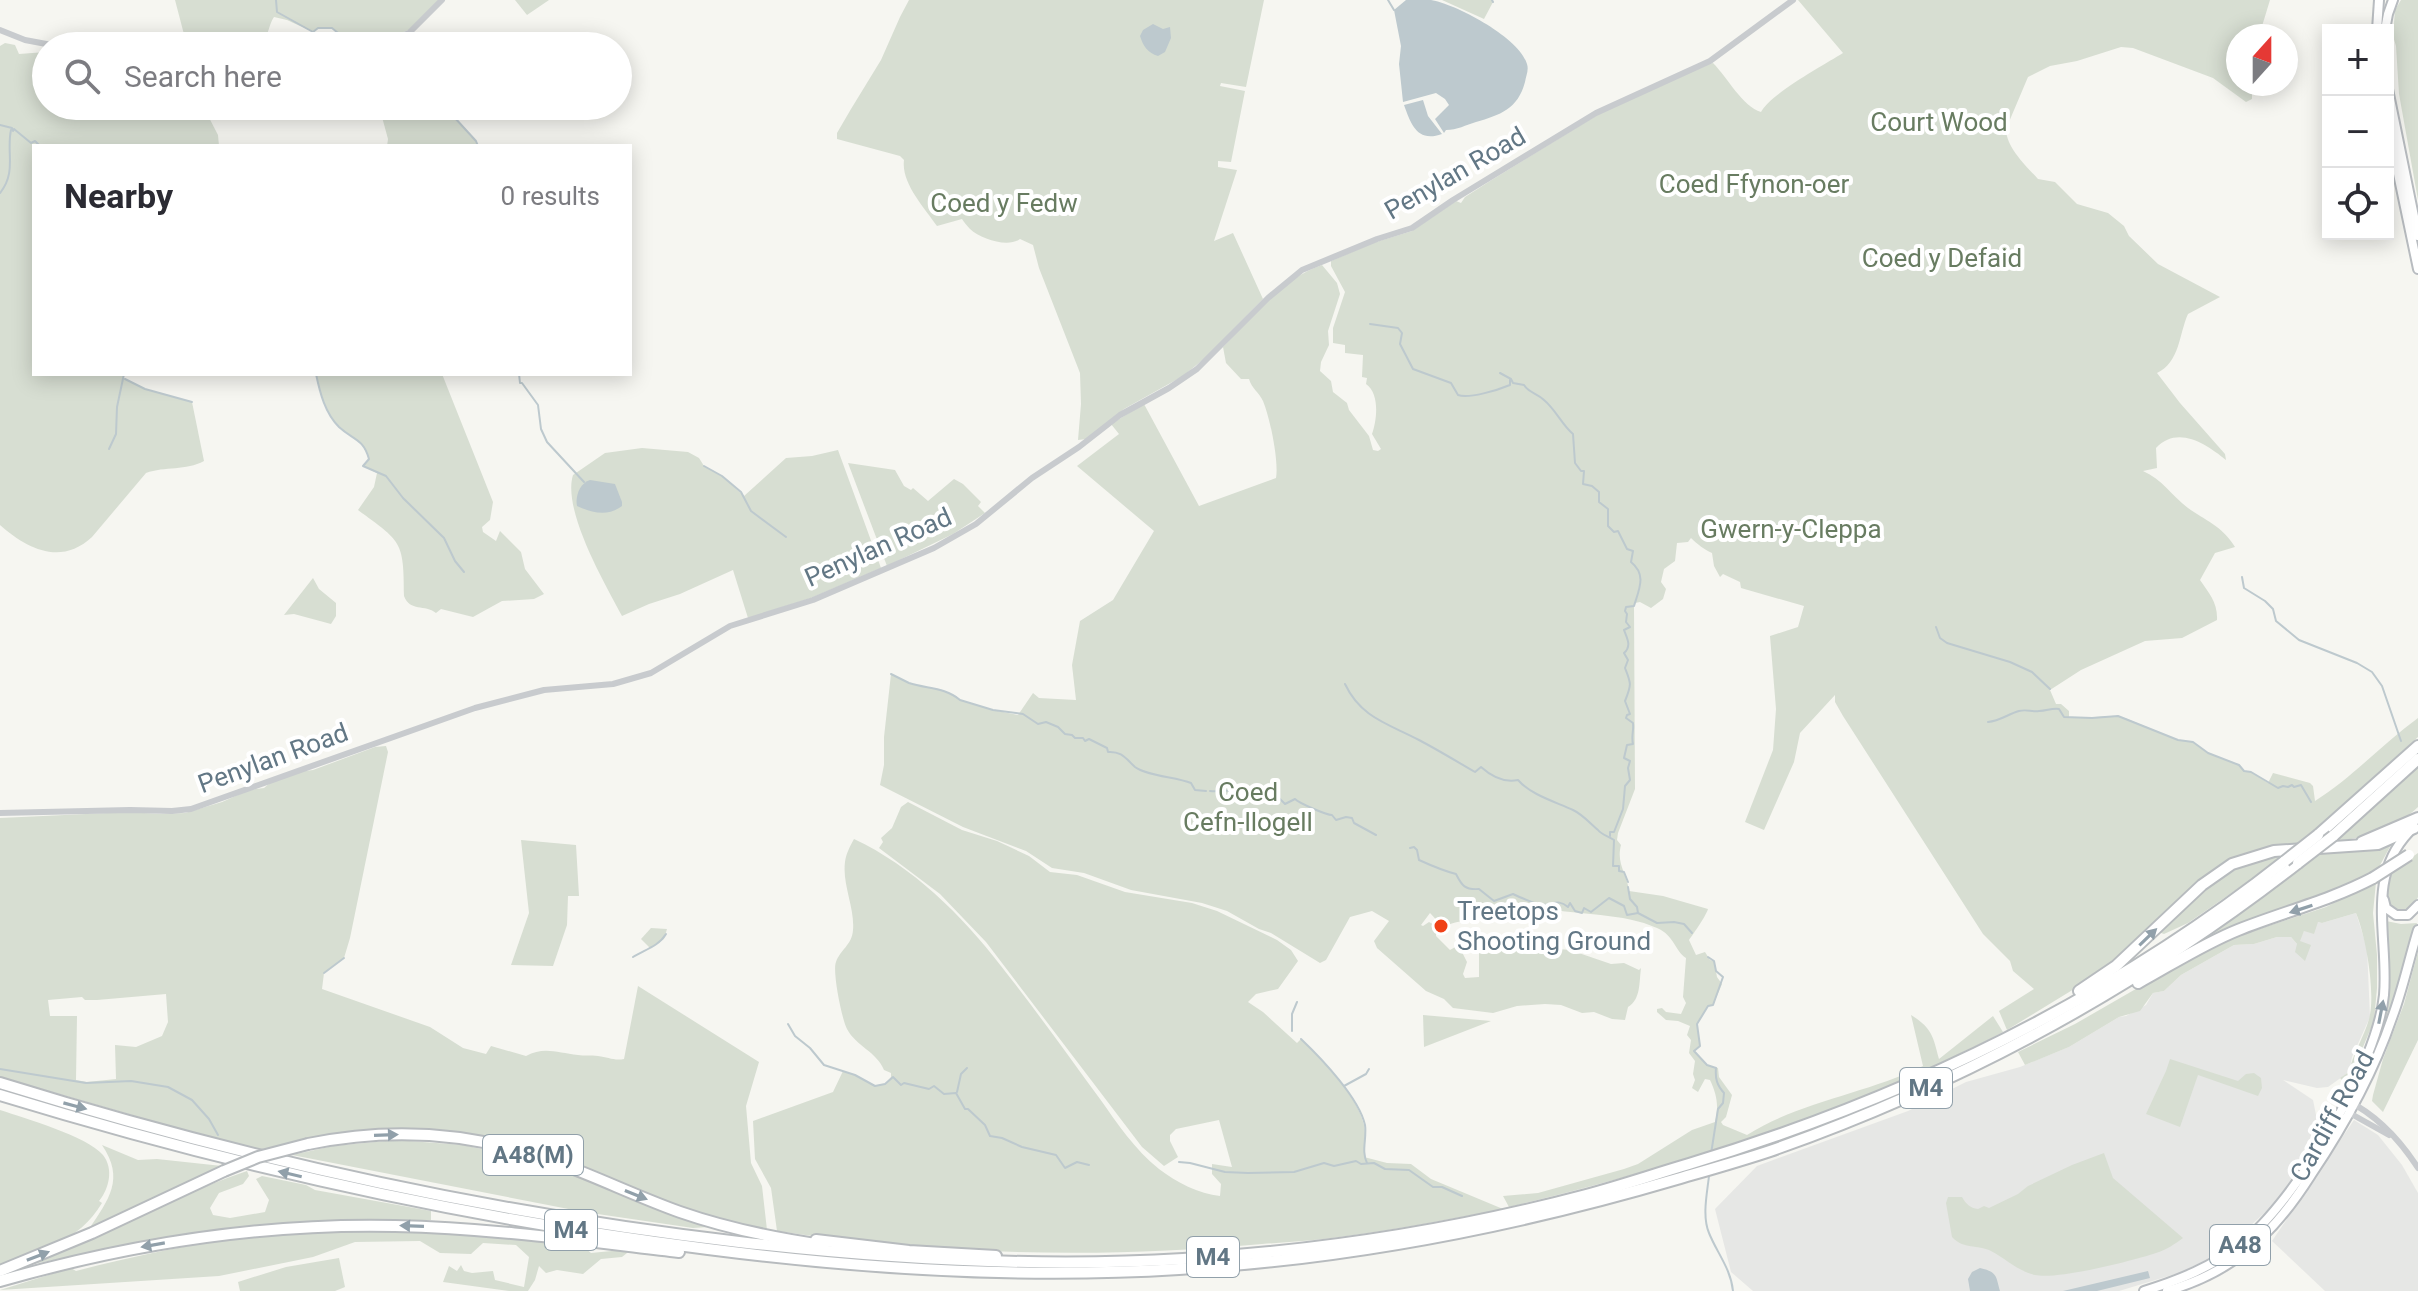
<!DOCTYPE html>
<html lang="en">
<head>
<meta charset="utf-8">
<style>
	:root { --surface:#fff; --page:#f2f2f3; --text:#2b2b33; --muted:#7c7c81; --line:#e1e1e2 }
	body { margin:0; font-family:Roboto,sans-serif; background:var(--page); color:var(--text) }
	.controls { position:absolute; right:24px; top:24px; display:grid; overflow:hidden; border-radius:0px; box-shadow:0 4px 20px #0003 }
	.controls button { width:72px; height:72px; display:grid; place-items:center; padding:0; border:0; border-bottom:2px solid var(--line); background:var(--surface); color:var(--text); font:40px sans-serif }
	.compass { position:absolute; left:2226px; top:24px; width:72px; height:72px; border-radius:50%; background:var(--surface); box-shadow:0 4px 20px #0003; rotate:21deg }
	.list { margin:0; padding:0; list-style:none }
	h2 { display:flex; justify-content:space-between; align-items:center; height:104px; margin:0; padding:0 32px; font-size:34px }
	h2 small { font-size:26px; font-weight:400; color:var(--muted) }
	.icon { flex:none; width:44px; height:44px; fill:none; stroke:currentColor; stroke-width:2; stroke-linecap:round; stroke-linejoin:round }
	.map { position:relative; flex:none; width:2418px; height:1291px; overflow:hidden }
	.search { position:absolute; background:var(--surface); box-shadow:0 4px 20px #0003; left:32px; top:32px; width:600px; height:88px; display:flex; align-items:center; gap:20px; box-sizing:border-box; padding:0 28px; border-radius:44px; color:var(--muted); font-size:30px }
	.panel { position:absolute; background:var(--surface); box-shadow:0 4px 20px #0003; left:32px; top:144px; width:600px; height:232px; border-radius:0px }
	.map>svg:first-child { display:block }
	.built { fill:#e6e7e5 }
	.green { fill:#d7ded2; fill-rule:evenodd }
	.water { fill:#bdc9ce }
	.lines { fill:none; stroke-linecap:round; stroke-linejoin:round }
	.stream { stroke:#bdc9ce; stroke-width:2 }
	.primary-casing { stroke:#b8bcc0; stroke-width:12 }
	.motorway-casing { stroke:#b7bbbe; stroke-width:14 }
	.tertiary { stroke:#c8cbce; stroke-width:6 }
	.primary { stroke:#fff; stroke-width:8 }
	.motorway { stroke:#fff; stroke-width:10 }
	.motorway-bridge-casing { stroke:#b7bbbe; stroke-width:14; stroke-linecap:butt }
	.motorway-bridge { stroke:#fff; stroke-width:10 }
	.oneway { fill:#91a0aa }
	.poi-dot { fill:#f04117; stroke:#fff; stroke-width:3 }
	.labels { text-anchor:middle; stroke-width:8; stroke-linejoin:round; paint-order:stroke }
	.shield { fill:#fff; stroke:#91a0aa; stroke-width:2 }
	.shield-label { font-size:24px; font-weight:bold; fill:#627785 }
	.park-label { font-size:26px; fill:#687c61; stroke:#fff }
	.street-label { font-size:26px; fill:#627785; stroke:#fff }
	.poi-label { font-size:26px; fill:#627785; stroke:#fff; text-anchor:start }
</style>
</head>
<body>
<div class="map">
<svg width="2418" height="1291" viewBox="0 0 2418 1291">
	<rect width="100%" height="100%" fill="#f6f6f1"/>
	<g class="built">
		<path d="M 2356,913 L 2367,948 L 2370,1017 L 2352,1057 L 2349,1072 L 2328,1087 L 2317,1088 L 2283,1080 L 2313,1100 L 2317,1120 L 2313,1142 L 2295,1176 L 2271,1207 L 2228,1246 L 2204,1261 L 2182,1272 L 2119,1291 L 1753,1291 L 1731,1272 L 1715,1209 L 1757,1166 L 1908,1111 L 1966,1082 L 2020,1067 L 2069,1047 L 2119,1017 L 2126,1016 L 2146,1005 L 2153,993 L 2164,991 L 2181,975 L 2234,945 L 2254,944 L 2277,937 L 2291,937 L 2297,944 L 2304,931 L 2318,922 L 2322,923 Z"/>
		<path d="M 2354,1120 L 2378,1135 L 2402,1165 L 2418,1193 L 2418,1291 L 2325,1291 L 2272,1241 Z"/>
	</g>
	<g class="green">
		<path d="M 175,0 L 439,0 L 409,30 L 372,43 L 368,40 L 354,46 L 341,43 L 338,33 L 333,28 L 318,28 L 313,32 L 287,20 L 274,17 C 269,24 269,34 263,41 C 253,53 202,42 186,42 Z"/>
		<path d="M 515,0 L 549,0 L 527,15 Z"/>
		<path d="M 909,0 L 1264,0 L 1246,87 L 1221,83 L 1220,86 L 1245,91 L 1231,162 L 1218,161 L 1218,167 L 1237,170 L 1214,241 L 1233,233 L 1263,299 L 1205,358 L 1183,376 L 1124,409 L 1086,439 L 1078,440 L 1081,404 L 1080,373 L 1039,268 L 1033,245 L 1020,239 C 1008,248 981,239 970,229 C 967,226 964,222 962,219 L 937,226 C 924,207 901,183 904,160 L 900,156 L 837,139 L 837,133 L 851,109 L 881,60 L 900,17 Z"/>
		<path d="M 1442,0 L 1492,0 L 1493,2 L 1484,19 Z"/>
		<path d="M 1798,0 L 2270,0 L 2259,36 L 2238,36 L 2238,84 L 2252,84 L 2252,99 L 2246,102 L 2213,78 L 2133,48 L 2121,47 L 2077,61 L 2050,66 L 2028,77 L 2006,129 C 2006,147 2026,166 2038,179 L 2055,182 L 2077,204 L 2108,213 L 2124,226 L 2129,236 L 2158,264 L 2220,297 L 2188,314 C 2179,334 2180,362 2157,373 L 2180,403 L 2225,454 L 2226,460 C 2206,444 2178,425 2156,448 L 2157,468 L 2143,471 C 2162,479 2172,496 2188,508 C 2205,520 2221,526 2233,544 L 2235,547 L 2215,553 L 2200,580 C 2209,593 2218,603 2217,620 L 2182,638 L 2145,641 L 2081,670 L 2050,690 L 2056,704 L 2061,704 L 2069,711 L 2069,717 C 2087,720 2108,713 2125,718 L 2178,740 L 2193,742 L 2207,753 L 2239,765 L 2244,771 L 2251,772 L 2268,783 L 2273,773 L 2310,783 L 2313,786 L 2315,801 C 2353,777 2382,744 2418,718 L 2418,737 L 2297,846 L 2204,878 L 2185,893 L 2127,951 L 2092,978 L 2007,1030 L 1999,1011 L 2034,989 L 2013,971 L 2010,961 L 1983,934 L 1843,716 L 1835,702 L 1835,695 L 1800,733 L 1794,762 L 1764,830 L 1745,822 L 1773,750 L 1776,709 L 1770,636 L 1798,627 L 1804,606 L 1741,588 L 1740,582 L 1723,574 L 1720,577 L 1714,566 L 1712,553 C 1705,550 1697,544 1691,538 L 1688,542 L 1677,543 L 1675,561 L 1664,569 L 1661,582 L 1666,589 L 1663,599 L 1651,608 L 1640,602 L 1635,603 L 1634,606 L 1635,789 L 1618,833 L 1617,840 L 1621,845 C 1616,864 1627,873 1629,891 L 1663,896 L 1708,909 C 1706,916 1694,933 1689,940 L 1696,955 L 1705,952 L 1710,960 L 1714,961 L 1717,977 L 1722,984 L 1713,1005 L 1708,1006 L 1697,1024 L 1700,1046 L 1695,1051 L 1707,1065 L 1718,1068 L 1719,1077 L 1732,1095 L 1726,1117 L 1721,1122 L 1723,1125 L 1747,1135 C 1801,1101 1866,1094 1923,1066 L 1911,1015 C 1932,1028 1933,1036 1939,1059 L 1993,1016 L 2003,1032 C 1847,1113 1680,1166 1509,1207 L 1503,1196 L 1538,1193 L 1624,1169 L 1638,1164 L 1692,1130 L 1715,1122 C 1719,1106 1717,1095 1710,1080 L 1705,1079 L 1698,1092 L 1692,1088 L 1695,1080 L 1693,1074 L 1695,1061 L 1689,1053 L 1691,1040 L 1687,1035 L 1690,1026 L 1678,1021 L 1666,1020 L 1657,1012 L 1657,1009 L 1662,1008 L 1666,1012 L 1681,1014 L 1686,1003 L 1683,997 L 1686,958 C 1674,950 1675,936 1657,928 C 1624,913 1578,915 1542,908 C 1535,907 1525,901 1519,903 C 1505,905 1492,914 1478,918 C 1466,921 1455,921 1443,927 L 1430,913 L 1421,925 L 1423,926 L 1429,922 L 1440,928 L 1436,932 L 1436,936 L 1450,950 L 1457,946 L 1461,950 L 1467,962 L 1463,974 L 1465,978 L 1479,977 L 1479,946 L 1491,940 L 1516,940 L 1538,947 L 1570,950 L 1611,964 L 1624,963 L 1639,970 L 1641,968 C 1639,983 1641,999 1628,1007 L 1625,1020 L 1612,1019 L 1594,1012 L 1582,1013 L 1561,1005 L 1545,1004 L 1517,1006 L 1493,1013 L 1453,1008 L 1444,999 L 1426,991 L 1377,948 L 1374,941 L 1389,921 L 1372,911 L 1350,917 L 1326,960 L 1320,963 L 1271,933 L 1259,929 L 1227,911 L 1202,903 L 1131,890 L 1084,873 L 1052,868 L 1026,851 L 963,827 L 880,785 L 884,765 L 884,737 L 891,674 L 911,684 L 939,689 L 956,696 L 961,700 L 993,710 L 1018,715 L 1033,693 L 1039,698 L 1076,700 L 1072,665 L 1080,621 L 1113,600 L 1154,531 L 1077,466 L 1119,434 L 1111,424 L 1144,404 L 1199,506 L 1276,478 C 1279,461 1270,418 1263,401 C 1259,392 1252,389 1249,379 L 1241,379 L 1226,363 L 1223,347 C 1253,316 1281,279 1322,265 L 1337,283 L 1340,294 L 1328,331 L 1329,345 L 1321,362 L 1320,371 L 1331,381 L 1333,392 L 1347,403 L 1349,410 L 1369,436 L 1373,450 L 1378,451 L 1381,449 L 1372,434 C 1377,420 1380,394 1366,384 L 1367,378 L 1362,377 L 1363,355 L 1345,353 L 1345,345 L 1333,343 L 1333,328 L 1345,292 L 1331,266 L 1331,261 L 1373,243 L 1412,231 L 1456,201 L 1461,203 L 1465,197 L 1490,181 L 1599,114 L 1709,64 L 1713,63 C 1727,77 1743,107 1761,112 C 1770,94 1824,65 1843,53 Z"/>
		<path d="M 2401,0 L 2418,0 L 2418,200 L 2399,94 L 2396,46 L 2393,36 L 2395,10 Z"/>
		<path d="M 5,43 L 15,45 L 19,54 L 46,52 L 46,106 L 203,106 L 218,135 L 219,146 L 34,146 L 34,374 L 124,374 L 124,378 L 145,389 L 192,402 L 204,461 C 186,471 165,466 146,473 L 92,537 C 61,566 27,549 0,525 L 0,46 Z"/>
		<path d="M 379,106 L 444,106 L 476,141 L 478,146 L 387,146 L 388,139 Z"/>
		<path d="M 316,374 L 442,374 L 493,502 L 490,520 L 482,527 L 483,532 L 496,541 L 500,531 L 521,552 L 525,569 L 544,594 L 534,599 L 502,601 L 473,617 L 441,609 L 436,613 C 425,604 410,612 404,596 C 404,540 401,542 358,510 L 374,487 L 377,473 L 363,466 L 369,459 C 363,438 353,440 339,427 C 325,413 320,393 316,374 Z"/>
		<path d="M 642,448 L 688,452 L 699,458 L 704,466 L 722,476 L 744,496 L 786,458 L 812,456 L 838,450 L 881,568 L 811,598 L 748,618 L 733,570 L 680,594 L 649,604 L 622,616 C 605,584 562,510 573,475 L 605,453 Z"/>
		<path d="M 848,463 L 895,470 L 904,486 L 911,490 L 913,488 L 928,501 L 954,479 L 963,484 L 981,502 L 978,506 L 985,513 L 953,534 L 887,566 Z"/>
		<path d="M 313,578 L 319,589 L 336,603 L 336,616 L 331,624 L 294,614 L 284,615 Z"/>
		<path d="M 386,746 L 388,752 L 350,938 L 344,958 L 324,973 L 322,989 L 430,1027 L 463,1048 L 486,1054 L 491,1046 L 526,1056 C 544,1046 558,1053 578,1055 C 584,1056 591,1055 598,1056 C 608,1057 614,1061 624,1059 L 638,986 L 759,1062 L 746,1106 L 751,1163 L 762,1186 L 767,1230 L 696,1213 L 566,1161 L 391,1130 L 321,1136 L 260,1152 L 0,1077 L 0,818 L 129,812 L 160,814 L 185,813 L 222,802 L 249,790 L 264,788 L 270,783 L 298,772 L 313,770 L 375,747 ZM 166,994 L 168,1022 L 162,1036 L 136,1047 L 115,1045 L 116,1079 L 87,1082 L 76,1080 L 77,1016 L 50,1016 L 48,1000 L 82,997 L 85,1000 L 97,1000 Z"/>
		<path d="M 2418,763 L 2418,807 C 2395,829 2362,839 2331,842 Z"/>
		<path d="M 908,802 L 962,830 L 997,841 L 1029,856 L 1050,872 L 1077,875 L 1125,892 L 1192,903 L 1217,911 L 1277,940 L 1291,950 L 1298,961 L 1278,989 L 1256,994 L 1248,1002 L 1263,1012 L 1297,1043 L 1301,1039 C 1322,1059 1358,1097 1364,1125 C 1366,1134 1365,1147 1364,1157 L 1387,1163 L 1411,1164 L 1431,1179 L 1503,1209 C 1451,1219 1400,1229 1347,1236 C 1319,1240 1291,1242 1262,1244 C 1100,1259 938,1255 777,1231 L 771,1188 L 755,1159 L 753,1121 L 833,1092 L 843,1071 L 855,1075 L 876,1086 L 885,1084 L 891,1077 L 891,1073 L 884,1070 C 877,1052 856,1046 847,1029 C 842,1020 832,971 836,962 C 840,950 852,945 853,930 C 855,908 842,884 845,862 C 846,854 850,846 854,839 C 912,866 962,915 1001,966 C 1035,1009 1067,1054 1100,1099 C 1117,1123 1135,1150 1159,1169 C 1176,1182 1199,1194 1220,1196 L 1221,1184 L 1212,1174 L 1212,1164 L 1232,1167 L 1219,1120 L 1176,1129 L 1170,1135 L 1170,1141 L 1178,1157 L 1164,1166 L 1142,1147 L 986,942 L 940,894 L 879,848 L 883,842 L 881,838 L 892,828 L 901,807 Z"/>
		<path d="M 521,840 L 576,845 L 579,896 L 568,896 L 567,925 L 553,966 L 511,965 L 529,913 Z"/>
		<path d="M 2392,843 L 2378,869 L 2358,881 L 2204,940 L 2320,852 L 2371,851 Z"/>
		<path d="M 2418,853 L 2418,897 C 2414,909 2392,918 2387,901 C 2384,893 2388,881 2390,873 Z"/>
		<path d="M 2288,854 L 2188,923 L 2164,934 L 2158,932 C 2199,894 2230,861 2288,854 Z"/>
		<path d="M 2376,882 L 2373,913 L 2377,955 L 2377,988 L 2374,1021 L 2349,1080 L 2344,1082 L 2340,1078 L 2349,1072 C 2353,1053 2364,1037 2369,1019 C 2376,994 2366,937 2356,913 L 2322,923 L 2318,922 L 2314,934 L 2304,931 L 2300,941 L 2311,945 L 2305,961 L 2295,952 L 2297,944 L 2291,937 L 2277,937 L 2254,944 L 2234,945 L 2181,975 L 2164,991 L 2153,993 L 2140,1011 L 2119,1017 L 2069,1047 L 2025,1065 L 2018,1052 L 2075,1024 L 2200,952 L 2238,936 L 2326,907 Z"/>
		<path d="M 2386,921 L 2401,924 L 2417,923 L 2387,1018 L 2360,1083 L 2358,1082 L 2387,990 L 2388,955 Z"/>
		<path d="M 651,928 L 667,929 L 664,939 L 650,948 L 641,939 Z"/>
		<path d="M 2418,952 L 2418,1040 L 2383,1112 L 2372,1101 L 2373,1095 L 2383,1059 L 2404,1004 Z"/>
		<path d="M 1423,1015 L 1491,1021 L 1424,1047 Z"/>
		<path d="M 2170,1059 L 2238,1081 L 2246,1074 L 2254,1073 L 2261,1078 L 2262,1088 L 2258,1096 L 2198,1075 L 2180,1127 L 2146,1114 L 2166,1071 Z"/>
		<path d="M 0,1110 C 24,1118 87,1136 103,1155 C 114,1169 109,1189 99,1201 L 102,1203 C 78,1243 41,1250 0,1265 Z"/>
		<path d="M 396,1140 L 463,1145 L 522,1158 L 559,1169 L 637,1201 L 709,1227 L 693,1228 L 584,1212 L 292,1155 L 333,1146 Z"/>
		<path d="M 102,1145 L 138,1160 L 157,1159 L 222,1166 L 89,1229 C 109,1199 125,1179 102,1145 Z"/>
		<path d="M 2104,1153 L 2113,1178 L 2183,1238 C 2175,1244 2166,1250 2156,1253 C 2132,1261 2057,1280 2035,1275 C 2018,1271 2006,1259 1991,1251 C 1977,1244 1964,1250 1952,1237 L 1946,1203 L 1948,1197 L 1962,1197 C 1966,1204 1970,1208 1978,1209 L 1984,1206 L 1989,1208 L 2018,1194 L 2028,1186 L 2072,1165 Z"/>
		<path d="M 247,1171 L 249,1176 L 243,1184 L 219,1193 L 210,1208 L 213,1215 L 230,1218 L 265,1212 L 269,1200 L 256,1179 L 262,1176 L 306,1185 L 315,1190 L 431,1211 L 431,1220 C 351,1220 271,1223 192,1234 C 137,1241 83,1255 28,1265 C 57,1253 86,1241 115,1228 C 159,1208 201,1186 247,1171 Z"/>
		<path d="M 386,1231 L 470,1233 L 579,1243 L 591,1253 L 632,1249 L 622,1257 L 601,1259 L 583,1274 L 557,1270 L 546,1273 L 539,1266 L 535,1280 L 528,1291 L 509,1291 L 443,1282 L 449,1266 L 457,1271 L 461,1265 L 464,1271 L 472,1273 L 493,1271 L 495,1280 L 524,1287 L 529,1257 L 516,1245 L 483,1243 L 471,1254 L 440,1253 L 420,1241 L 355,1242 L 313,1257 L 219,1276 L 0,1290 L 71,1268 L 76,1271 C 138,1255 200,1242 263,1235 C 304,1231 345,1232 386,1231 Z"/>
		<path d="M 339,1258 L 345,1287 L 335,1291 L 240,1291 L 238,1282 L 286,1267 Z"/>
	</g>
	<g class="water">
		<path d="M 1406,0 C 1414,0 1423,0 1431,0 C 1456,4 1520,38 1527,64 C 1529,70 1526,76 1525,82 C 1518,109 1500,115 1476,122 C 1466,125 1457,130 1446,130 L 1444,133 L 1435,119 L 1449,105 L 1445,99 L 1436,93 L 1403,102 L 1399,64 L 1401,46 L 1394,10 Z"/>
		<path d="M 1153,24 L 1163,29 L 1170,27 L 1171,38 L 1165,52 L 1158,56 C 1148,53 1143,46 1140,36 L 1143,30 Z"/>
		<path d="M 1423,100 L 1428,116 L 1442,134 C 1417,143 1411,124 1404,105 Z"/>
		<path d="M 590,480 L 615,484 L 622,502 L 622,506 C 607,517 593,513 577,506 C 575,496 580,483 590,480 Z"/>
		<path d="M 1980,1268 C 1998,1272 1996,1277 2000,1291 L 1970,1291 L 1968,1279 L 1972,1272 Z"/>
		<path d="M 2148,1271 L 2150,1278 L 2097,1291 L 2063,1291 Z"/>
	</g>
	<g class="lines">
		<g class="stream">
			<path d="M 276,0 L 277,12 L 313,32 L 318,28 L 332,28 L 338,33 L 341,43 L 354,46 L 368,40 L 372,43 L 392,36 L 398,46"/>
			<path d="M 1388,0 L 1394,10"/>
			<path d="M 1492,0 L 1493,2"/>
			<path d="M 444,106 L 476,141 L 478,146"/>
			<path d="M 0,125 L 12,128 L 13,131 L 14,129 L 31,143 L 35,141 L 40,146"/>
			<path d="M 0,193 C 17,172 6,152 11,130"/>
			<path d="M 1370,324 L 1398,328 L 1402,333 L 1400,344 L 1413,369 L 1451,383 L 1458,395 C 1469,399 1498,390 1510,385 L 1510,380"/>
			<path d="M 1500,373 L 1511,379 L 1513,383 L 1524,385 C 1529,393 1537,393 1544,400 C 1556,410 1562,425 1573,434 L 1575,463 L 1581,471 L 1584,471 L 1583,484 L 1592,486 L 1599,492 L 1599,502 L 1608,509 L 1608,526 L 1614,532 L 1618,531 L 1627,549 L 1633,551 L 1631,562 C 1647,575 1639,589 1634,606 L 1626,607 L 1625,611 L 1627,614 L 1626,622 L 1630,627 L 1624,630 C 1627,638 1632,646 1624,653 L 1628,660 L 1625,668 C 1631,683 1632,684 1625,701 L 1630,714 L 1627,715 L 1626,718 L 1633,723 C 1634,731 1631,736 1633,744 L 1627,745 L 1624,758 L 1630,761 L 1628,768 L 1630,780 L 1625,786 L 1623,809 L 1614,832 L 1610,832 L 1610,836"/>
			<path d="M 316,374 C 320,393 325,413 339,427 C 353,440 363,438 369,459 L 363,466 L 386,476 L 403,498 L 444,538 L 455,561 L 464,572"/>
			<path d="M 519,374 L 520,383 L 522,383 L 538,405 L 541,429 L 547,442 L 584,482"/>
			<path d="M 125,379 L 145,389 L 192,402"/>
			<path d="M 109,449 L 116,434 L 117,407 L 124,374"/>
			<path d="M 704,466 L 722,476 L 741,492 L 751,511 L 786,537"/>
			<path d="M 2242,577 L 2244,588 L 2265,601 L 2273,609 L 2276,621 L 2299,640 L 2357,663 L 2372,672 L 2382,686 L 2401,741"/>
			<path d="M 1936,627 L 1940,638 L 1947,643 L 2010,662 L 2032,672 L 2050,689"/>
			<path d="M 891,674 C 897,677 903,680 909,683 C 927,689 945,687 960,700 L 993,710 L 1023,714 L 1038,724 L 1046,722 L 1058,727 L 1065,734 L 1072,735 L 1075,738 L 1083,738 L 1085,741 L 1089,739 L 1107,748 L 1108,752 C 1122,751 1126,759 1135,767 C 1147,776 1177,777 1191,783 L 1195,790 L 1206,791"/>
			<path d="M 1345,684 C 1361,718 1389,724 1419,740 C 1438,750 1456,761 1475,772 L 1481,767 C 1491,776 1504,783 1518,780 C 1531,795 1556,802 1573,810 C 1582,814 1591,824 1598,830 C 1602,835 1608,836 1614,840 L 1613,866 L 1619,866 L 1619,871 L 1624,872 L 1628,882"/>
			<path d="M 1988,722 C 2000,721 2008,714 2019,711 C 2027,709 2031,712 2039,711 C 2047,711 2051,708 2059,709 L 2064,717 L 2092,718 L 2118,716 L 2178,740 L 2193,742 L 2208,753 L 2239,765 L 2244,771 L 2251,772 L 2278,788 L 2283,786 L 2288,787 L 2292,785 L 2294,787 L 2301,785 L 2311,802"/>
			<path d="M 1210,791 C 1221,793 1235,787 1247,793 L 1250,790 L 1261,790 L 1264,799 L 1277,796 L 1285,804 L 1295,799 C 1299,803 1326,815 1332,815 L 1336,820 L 1346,817 L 1352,818 L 1354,823 L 1376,835"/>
			<path d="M 1410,848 L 1414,847 L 1417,850 L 1419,860 C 1430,865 1444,871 1456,874 C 1462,886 1465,890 1479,889 L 1494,901 L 1513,894 C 1519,897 1538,905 1543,905 C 1554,904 1559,899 1568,907 L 1570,903 L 1575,911 L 1582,913 L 1584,908 L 1591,912 L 1609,898 L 1624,906 L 1627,915 L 1638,913"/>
			<path d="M 1628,887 L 1630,899 L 1637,907 L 1638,913 L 1657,923 L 1674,922 L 1684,924 L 1692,933"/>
			<path d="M 633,957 C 644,950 659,946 666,934"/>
			<path d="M 1708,957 L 1714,961 L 1716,971 L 1723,977 L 1713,1005 L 1708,1006 L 1697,1024 L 1700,1046 L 1694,1051 L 1707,1065 L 1716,1068 C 1715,1079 1717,1085 1724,1093 L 1723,1103 L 1718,1109 L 1711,1154"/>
			<path d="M 324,973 L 344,958"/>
			<path d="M 788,1024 L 795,1036 L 810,1048 L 824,1065 L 855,1075 L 875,1086 L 885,1084 L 893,1077 L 901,1085 L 904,1083 L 929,1089 L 934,1086 L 944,1094 L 956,1093 L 965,1109 L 968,1109 L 985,1125 L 990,1136 L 1002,1138 L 1022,1147 L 1056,1155 L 1065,1168 L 1077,1162 L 1089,1165"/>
			<path d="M 1292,1031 L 1292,1014 L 1297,1002"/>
			<path d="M 1301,1039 C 1322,1059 1359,1098 1365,1125 C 1367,1138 1361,1151 1367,1163"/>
			<path d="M 0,1069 L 86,1083 L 131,1081 L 168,1087 L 192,1100 L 209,1119 L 218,1135"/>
			<path d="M 1344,1086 L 1366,1074 L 1369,1069"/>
			<path d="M 957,1092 L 961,1074 L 967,1068"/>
			<path d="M 1179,1162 L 1190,1163 L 1225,1172 L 1248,1173 L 1294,1172 L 1324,1163 L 1334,1166 L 1356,1161 L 1361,1164 L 1374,1163 L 1385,1169 L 1409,1170 L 1433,1187 L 1442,1187 L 1462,1196"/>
			<path d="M 1709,1176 C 1707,1194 1702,1216 1709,1233 C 1717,1253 1731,1269 1733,1291"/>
		</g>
		<g class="primary-casing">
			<g id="primary">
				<path d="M 2377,30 L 2379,0"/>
				<path d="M 2385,30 L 2388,14 L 2393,0"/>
				<path d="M 2388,89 L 2418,236"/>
				<path d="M 2388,126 L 2418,269"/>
				<path d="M 2384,900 L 2386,908 L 2396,915 L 2408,915 L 2418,905"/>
				<path d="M 2144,1291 C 2179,1280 2212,1267 2241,1244 C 2297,1200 2377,1065 2384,995 C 2389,939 2365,878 2409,832"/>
				<path d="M 2167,1291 C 2202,1281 2236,1263 2262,1237 C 2281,1219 2297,1197 2311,1175 C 2344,1126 2373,1074 2392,1018 C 2403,989 2409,959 2418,930"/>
			</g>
		</g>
		<g class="motorway-casing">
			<g id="motorway">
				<path d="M 2318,835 L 2418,746"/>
				<path d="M 2333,836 L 2418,759"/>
				<path d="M 2362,842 L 2418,818"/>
				<path d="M 2138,983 C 2171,965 2203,944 2238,930 C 2283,912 2329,901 2373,878"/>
				<path d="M 2079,991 L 2116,966 L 2202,885 L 2232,864 L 2274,851 L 2378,844 L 2414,828"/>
				<path d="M 0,1083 C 241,1158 488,1213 739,1242 C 887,1259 1034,1268 1183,1259 C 1318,1251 1454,1230 1586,1195 C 1620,1186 1655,1174 1689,1164 C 1904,1099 2108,1001 2285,861"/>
				<path d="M 0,1095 C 232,1166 468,1219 708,1249 C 864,1269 1021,1279 1179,1269 C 1349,1259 1514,1227 1677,1179 C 1708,1170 1740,1161 1770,1151 C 1961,1084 2139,987 2298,863"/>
				<path d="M 308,1144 C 376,1130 447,1131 514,1149 C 572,1164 624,1192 680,1212 C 726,1228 774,1238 823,1245"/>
				<path d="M 816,1240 L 909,1251 L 996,1256"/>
				<path d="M 0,1271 L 92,1233 L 224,1171"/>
				<path d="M 0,1281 C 129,1244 261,1223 395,1226 C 490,1228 584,1241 679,1252"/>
			</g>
		</g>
		<g class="tertiary">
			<path d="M 0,30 L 25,40 L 57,46"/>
			<path d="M 163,46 L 198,43 L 216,46"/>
			<path d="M 376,46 L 409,33 L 442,0"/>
			<path d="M 0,813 L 130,810 L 172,811 L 191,809 L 475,708 L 544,690 L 613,684 L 651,673 L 730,626 L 813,600 L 934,548 L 976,524 L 1032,478 L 1079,447 L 1120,415 L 1169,388 L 1197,369 L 1268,298 L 1302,270 L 1377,239 L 1412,228 L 1453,200 L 1596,113 L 1710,61 L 1793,0"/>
			<path d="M 2346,1100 C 2377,1115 2400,1140 2418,1168"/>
			<path d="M 2346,1111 L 2389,1135"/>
		</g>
		<use href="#primary" class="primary"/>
		<use href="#motorway" class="motorway"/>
		<g class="motorway-bridge-casing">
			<g id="motorway-bridge">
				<path d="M 2285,861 L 2318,835"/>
				<path d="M 2298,863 L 2333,836"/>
				<path d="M 2373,878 L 2409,855"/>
				<path d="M 224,1171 L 258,1157 L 308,1144"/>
			</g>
		</g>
		<use href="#motorway-bridge" class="motorway-bridge"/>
	</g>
	<defs><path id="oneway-solid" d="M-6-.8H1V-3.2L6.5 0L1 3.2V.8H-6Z" transform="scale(2)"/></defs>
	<g class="oneway">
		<use href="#oneway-solid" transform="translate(2301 909) rotate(162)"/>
		<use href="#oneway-solid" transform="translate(2148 937) rotate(-44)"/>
		<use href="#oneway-solid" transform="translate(2381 1012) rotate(-79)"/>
		<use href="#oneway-solid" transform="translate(75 1106) rotate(15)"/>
		<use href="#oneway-solid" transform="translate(386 1135) rotate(-2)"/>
		<use href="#oneway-solid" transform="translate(290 1174) rotate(-167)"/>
		<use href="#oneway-solid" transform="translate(636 1195) rotate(22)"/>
		<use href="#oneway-solid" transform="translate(412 1226) rotate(-178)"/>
		<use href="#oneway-solid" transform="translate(153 1245) rotate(170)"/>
		<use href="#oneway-solid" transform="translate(38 1256) rotate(-21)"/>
	</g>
	<circle class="poi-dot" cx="1441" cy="926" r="8"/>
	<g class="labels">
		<g class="shield">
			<rect x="1900" y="1068" width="52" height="40" rx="6"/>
			<rect x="483" y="1135" width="100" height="40" rx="6"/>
			<rect x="545" y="1210" width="52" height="40" rx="6"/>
			<rect x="2210" y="1225" width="60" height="40" rx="6"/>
			<rect x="1187" y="1237" width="52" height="40" rx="6"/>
		</g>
		<g class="shield-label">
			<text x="1926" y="1096">M4</text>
			<text x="533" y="1163">A48(M)</text>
			<text x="571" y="1238">M4</text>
			<text x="2240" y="1253">A48</text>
			<text x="1213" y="1265">M4</text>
		</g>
		<g class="park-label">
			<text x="1939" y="131">Court Wood</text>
			<text x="1754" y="193">Coed Ffynon-oer</text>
			<text x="1004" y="212">Coed y Fedw</text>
			<text x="1942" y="267">Coed y Defaid</text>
			<text x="1791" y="538">Gwern-y-Cleppa</text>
			<text x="1248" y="801">Coed<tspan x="1248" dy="30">Cefn-llogell</tspan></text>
		</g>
		<g class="street-label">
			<text transform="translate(1455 173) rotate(-30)" y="9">Penylan Road</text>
			<text transform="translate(878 547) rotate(-24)" y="9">Penylan Road</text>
			<text transform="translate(273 758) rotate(-20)" y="9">Penylan Road</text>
			<text transform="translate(2332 1116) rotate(-61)" y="9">Cardiff Road</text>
		</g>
		<g class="poi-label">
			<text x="1457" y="920">Treetops<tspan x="1457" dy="30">Shooting Ground</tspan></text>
		</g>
	</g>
</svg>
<div class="controls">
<button>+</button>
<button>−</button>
<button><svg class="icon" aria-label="locate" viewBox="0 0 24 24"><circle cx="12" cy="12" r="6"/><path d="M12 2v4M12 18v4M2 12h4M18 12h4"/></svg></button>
</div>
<svg class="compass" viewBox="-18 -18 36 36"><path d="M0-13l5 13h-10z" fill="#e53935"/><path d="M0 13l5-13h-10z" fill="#7c7c81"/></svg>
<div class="search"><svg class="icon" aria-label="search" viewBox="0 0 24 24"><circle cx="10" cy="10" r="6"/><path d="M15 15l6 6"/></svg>Search here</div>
<section class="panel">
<h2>Nearby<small>0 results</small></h2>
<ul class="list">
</ul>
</section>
</div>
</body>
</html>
